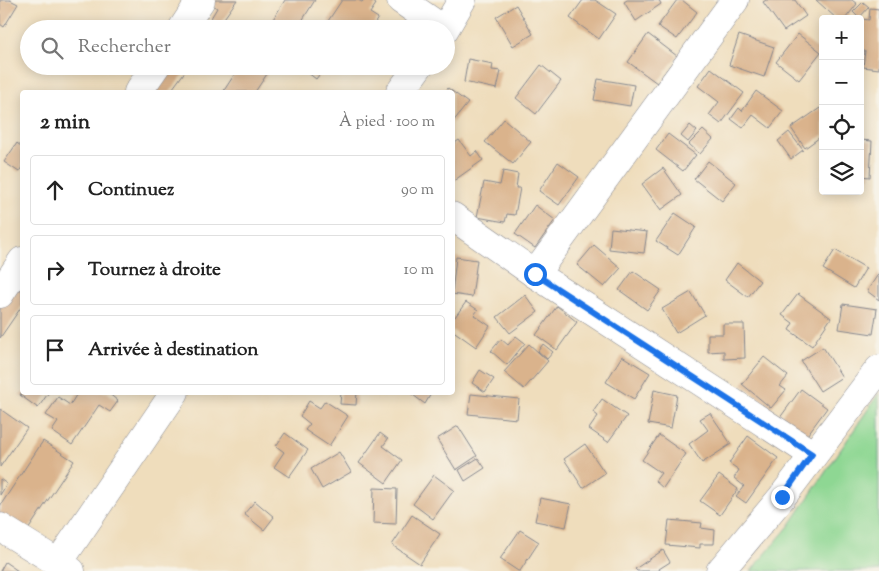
<!DOCTYPE html>
<html lang="fr">
<head>
<meta charset="utf-8">
<style>
	:root { --surface:#fff; --page:#f6f6f6; --text:#222; --muted:#767676; --line:#e0e0e0 }
	body { margin:0; font-family:"Sorts Mill Goudy",serif; background:var(--page); color:var(--text) }
	.controls { position:absolute; right:15px; top:15px; display:grid; overflow:hidden; border-radius:5px; box-shadow:0 2px 12px #0003 }
	.controls button { width:45px; height:45px; display:grid; place-items:center; padding:0; border:0; border-bottom:1px solid var(--line); background:var(--surface); color:var(--text); font:25px sans-serif }
	.stop { position:absolute; width:15px; height:15px; margin:-11px; border:4px solid #1a73e8; border-radius:50%; background:#fff }
	.stop.end { background:#1a73e8; border-color:#fff; box-shadow:0 1px 5px #0008 }
	.list { margin:0; padding:0; list-style:none }
	h2 { display:flex; justify-content:space-between; align-items:center; height:65px; margin:0; padding:0 20px; font-size:21px }
	h2 small { font-size:16px; font-weight:400; color:var(--muted) }
	.list li { display:grid; grid-template-columns:32px 1fr auto; gap:15px; align-items:center; box-sizing:border-box; height:70px; margin:0 10px 10px; padding:0 10px; border:1px solid var(--line); border-radius:5px }
	.list b { display:block; font-size:19px; white-space:nowrap }
	.list em { font-size:16px; font-style:normal; color:var(--muted) }
	.icon { flex:none; width:28px; height:28px; fill:none; stroke:currentColor; stroke-width:2; stroke-linecap:round; stroke-linejoin:round }
	.map { position:relative; flex:none; width:879px; height:571px; overflow:hidden }
	.search { position:absolute; background:var(--surface); box-shadow:0 2px 12px #0003; left:20px; top:20px; width:435px; height:55px; display:flex; align-items:center; gap:12px; box-sizing:border-box; padding:0 18px; border-radius:28px; color:var(--muted); font-size:19px }
	.panel { position:absolute; background:var(--surface); box-shadow:0 2px 12px #0003; left:20px; top:90px; width:435px; height:305px; border-radius:5px }
	.map>svg:first-child { display:block }
	.green { fill:#8ed793; stroke:#548378 }
	.building { fill:#dab38c }
	.lines { fill:none; stroke-linecap:round; stroke-linejoin:round }
	.minor-casing { stroke:#85868d; stroke-width:29 }
	.minor { stroke:#fff; stroke-width:28 }
	.route { stroke:#1a73e8; stroke-width:6 }
</style>
</head>
<body>
<div class="map">
<svg width="879" height="571" viewBox="0 0 879 571">
	<rect width="100%" height="100%" fill="#f7f3e8"/>
	<filter id="ink" filterUnits="userSpaceOnUse"><feTurbulence type="fractalNoise" baseFrequency=".02" numOctaves="2"/><feDisplacementMap in="SourceGraphic" scale="10" xChannelSelector="R" yChannelSelector="G"/><feConvolveMatrix kernelMatrix="1 2 1 2 8 2 1 2 1" color-interpolation-filters="sRGB"/></filter>
	<filter id="wash" filterUnits="userSpaceOnUse"><feTurbulence type="fractalNoise" baseFrequency=".0096" numOctaves="4" result="noise"/><feDisplacementMap in="SourceGraphic" scale="20" xChannelSelector="R" yChannelSelector="G"/><feGaussianBlur stdDeviation="1.12" result="paint"/><feColorMatrix in="noise" values="0 0 0 0 0 0 0 0 0 0 0 0 0 0 0 0 0 1.4 0 .05"/><feComposite in="paint" operator="in"/></filter>
	<g filter="url(#wash)">
		<rect width="100%" height="100%" fill="#efddbc"/>
		<path class="green" d="M 879,393 L 879,571 L 751,571 L 789,526 Z"/>
		<g id="blocks">
			<g class="building">
				<path d="M 0,0 L 10,0 L 18,4 L 4,27 L 0,24 Z"/>
				<path d="M 205,0 L 237,0 L 220,24 L 211,18 L 217,8 Z"/>
				<path d="M 285,0 L 315,0 L 297,29 L 267,29 Z"/>
				<path d="M 342,0 L 358,0 L 362,2 L 364,0 L 369,0 L 376,4 L 370,13 L 378,18 L 371,29 L 335,29 L 337,27 L 328,21 Z"/>
				<path d="M 583,0 L 595,0 L 616,14 L 599,39 L 570,18 Z"/>
				<path d="M 627,0 L 659,0 L 661,4 L 636,21 L 624,2 Z"/>
				<path d="M 677,0 L 682,0 L 697,12 L 677,39 L 658,26 Z"/>
				<path d="M 766,0 L 795,0 L 806,16 L 784,31 L 763,2 Z"/>
				<path d="M 816,0 L 852,0 L 857,4 L 845,19 L 837,19 Z"/>
				<path d="M 863,2 L 869,7 L 859,18 L 853,12 Z"/>
				<path d="M 516,5 L 533,34 L 513,46 L 496,17 Z"/>
				<path d="M 870,8 L 879,9 L 879,69 L 863,67 L 865,51 L 860,51 L 862,19 L 869,20 Z"/>
				<path d="M 648,34 L 677,56 L 657,83 L 628,62 Z"/>
				<path d="M 798,34 L 821,52 L 799,80 L 776,62 Z"/>
				<path d="M 739,35 L 774,47 L 764,77 L 729,65 Z"/>
				<path d="M 468,59 L 493,64 L 492,70 L 501,71 L 497,89 L 464,82 Z"/>
				<path d="M 541,65 L 561,81 L 536,114 L 516,98 Z"/>
				<path d="M 158,66 L 189,66 L 170,92 L 142,92 Z"/>
				<path d="M 240,66 L 262,66 L 269,71 L 255,92 L 223,92 Z"/>
				<path d="M 299,66 L 326,66 L 316,79 Z"/>
				<path d="M 711,68 L 744,93 L 721,124 L 709,115 L 719,102 L 698,86 Z"/>
				<path d="M 598,79 L 634,85 L 630,106 L 594,100 Z"/>
				<path d="M 448,88 L 468,103 L 452,123 L 452,92 L 445,92 Z"/>
				<path d="M 756,91 L 783,111 L 770,128 L 753,115 L 743,128 L 731,119 L 739,108 L 742,111 Z"/>
				<path d="M 820,108 L 823,112 L 823,135 L 805,148 L 791,128 Z"/>
				<path d="M 504,119 L 531,142 L 513,164 L 485,142 Z"/>
				<path d="M 690,125 L 697,131 L 688,142 L 681,136 Z"/>
				<path d="M 703,130 L 713,139 L 700,154 L 689,144 Z"/>
				<path d="M 789,132 L 803,150 L 791,159 L 778,141 Z"/>
				<path d="M 668,134 L 696,155 L 683,171 L 656,150 Z"/>
				<path d="M 459,140 L 471,156 L 477,151 L 483,160 L 452,182 L 452,145 Z"/>
				<path d="M 860,140 L 872,141 L 870,177 L 860,176 Z"/>
				<path d="M 17,143 L 22,147 L 22,167 L 19,172 L 4,162 Z"/>
				<path d="M 708,161 L 736,183 L 722,201 L 694,179 Z"/>
				<path d="M 558,162 L 579,177 L 559,205 L 539,191 Z"/>
				<path d="M 663,168 L 682,195 L 661,210 L 642,184 Z"/>
				<path d="M 503,171 L 518,174 L 516,188 L 520,188 L 515,215 L 507,214 L 505,222 L 477,217 L 484,182 L 500,185 Z"/>
				<path d="M 535,205 L 555,220 L 535,248 L 515,234 Z"/>
				<path d="M 675,213 L 696,227 L 678,255 L 656,241 Z"/>
				<path d="M 611,228 L 647,232 L 644,253 L 609,249 Z"/>
				<path d="M 594,245 L 621,268 L 604,287 L 577,265 Z"/>
				<path d="M 835,250 L 866,268 L 854,288 L 823,269 Z"/>
				<path d="M 456,257 L 477,260 L 472,297 L 452,294 Z"/>
				<path d="M 737,263 L 760,281 L 748,297 L 725,280 Z"/>
				<path d="M 633,271 L 661,290 L 647,310 L 619,290 Z"/>
				<path d="M 879,273 L 879,300 L 867,291 Z"/>
				<path d="M 12,283 L 22,291 L 22,306 L 0,338 L 0,300 Z"/>
				<path d="M 691,292 L 705,315 L 676,333 L 662,309 Z"/>
				<path d="M 798,294 L 831,318 L 812,346 L 789,330 L 793,323 L 782,315 Z"/>
				<path d="M 525,295 L 538,312 L 510,333 L 497,317 Z"/>
				<path d="M 466,302 L 478,310 L 474,315 L 490,326 L 476,347 L 452,330 L 452,316 L 455,317 Z"/>
				<path d="M 843,304 L 877,309 L 873,334 L 839,329 Z"/>
				<path d="M 557,306 L 577,322 L 557,350 L 536,335 Z"/>
				<path d="M 723,324 L 744,324 L 745,358 L 724,359 L 724,351 L 708,352 L 708,334 L 723,334 Z"/>
				<path d="M 516,336 L 525,343 L 507,365 L 491,351 L 501,339 L 508,345 Z"/>
				<path d="M 529,344 L 548,361 L 524,389 L 504,372 Z"/>
				<path d="M 543,344 L 553,352 L 547,359 L 538,351 Z"/>
				<path d="M 823,347 L 842,377 L 820,391 L 801,361 Z"/>
				<path d="M 622,356 L 650,373 L 634,399 L 606,382 Z"/>
				<path d="M 764,357 L 788,376 L 780,386 L 786,390 L 771,408 L 742,384 Z"/>
				<path d="M 480,370 L 494,379 L 485,392 L 472,383 Z"/>
				<path d="M 801,389 L 827,408 L 805,438 L 779,419 Z"/>
				<path d="M 654,390 L 677,395 L 671,428 L 648,424 Z"/>
				<path d="M 22,392 L 49,392 L 38,408 L 20,395 Z"/>
				<path d="M 78,392 L 107,392 L 118,401 L 110,412 L 99,405 L 72,445 L 52,431 L 58,422 L 46,415 L 58,397 L 70,405 Z"/>
				<path d="M 341,392 L 357,392 L 356,405 L 340,404 Z"/>
				<path d="M 409,392 L 432,392 L 425,404 Z"/>
				<path d="M 471,394 L 519,399 L 517,419 L 468,414 Z"/>
				<path d="M 602,399 L 627,416 L 608,442 L 589,429 L 598,416 L 593,412 Z"/>
				<path d="M 309,401 L 320,408 L 325,401 L 348,416 L 329,446 L 305,430 L 310,424 L 300,416 Z"/>
				<path d="M 0,409 L 27,428 L 0,467 Z"/>
				<path d="M 710,413 L 731,444 L 702,463 L 689,444 L 708,430 L 700,419 Z"/>
				<path d="M 458,426 L 477,456 L 456,470 L 437,439 Z"/>
				<path d="M 285,433 L 308,450 L 289,477 L 274,467 L 284,452 L 276,446 Z"/>
				<path d="M 380,433 L 388,439 L 383,446 L 402,460 L 386,483 L 359,463 Z"/>
				<path d="M 659,435 L 686,454 L 663,488 L 655,481 L 661,473 L 642,460 Z"/>
				<path d="M 748,436 L 778,458 L 746,503 L 736,496 L 744,486 L 734,478 L 739,470 L 729,463 Z"/>
				<path d="M 43,441 L 74,461 L 24,536 L 0,520 L 0,506 Z"/>
				<path d="M 585,444 L 605,473 L 583,488 L 564,459 Z"/>
				<path d="M 339,452 L 351,472 L 322,489 L 311,469 Z"/>
				<path d="M 478,458 L 485,468 L 465,481 L 459,470 Z"/>
				<path d="M 434,475 L 454,490 L 433,519 L 413,504 Z"/>
				<path d="M 719,475 L 738,489 L 720,515 L 700,501 Z"/>
				<path d="M 0,479 L 7,484 L 0,495 Z"/>
				<path d="M 374,488 L 397,489 L 396,524 L 373,523 Z"/>
				<path d="M 540,498 L 571,504 L 566,527 L 535,521 Z"/>
				<path d="M 255,501 L 274,517 L 264,530 L 244,514 Z"/>
				<path d="M 412,515 L 440,534 L 420,564 L 392,545 Z"/>
				<path d="M 669,520 L 702,523 L 701,528 L 715,530 L 714,544 L 700,544 L 700,548 L 666,545 Z"/>
				<path d="M 520,530 L 539,542 L 520,571 L 518,571 L 500,559 Z"/>
				<path d="M 663,550 L 670,562 L 659,569 L 660,571 L 637,571 L 635,569 Z"/>
				<path d="M 5,562 L 18,571 L 0,571 Z"/>
			</g>
		</g>
	</g>
	<g filter="url(#ink)">
		<use href="#blocks" fill-opacity="0" stroke="#85868d" stroke-width="1"/>
		<g class="lines">
			<g class="minor-casing">
				<g id="minor">
					<path d="M 401,0 L 443,29"/>
					<path d="M 182,29 L 201,0"/>
					<path d="M 445,29 L 462,0"/>
					<path d="M 138,92 L 156,66"/>
					<path d="M 400,92 L 419,66"/>
					<path d="M 452,216 L 535,274 L 812,454"/>
					<path d="M 535,274 L 735,0"/>
					<path d="M 0,294 L 22,261"/>
					<path d="M 0,527 L 71,571"/>
					<path d="M 59,562 L 175,392"/>
					<path d="M 720,571 L 782,497 L 879,369"/>
				</g>
			</g>
			<use href="#minor" class="minor"/>
		</g>
	</g>
	<g class="lines" filter="url(#ink)">
		<path class="route" d="M 535,274 L 812,454 L 782,497"/>
	</g>
</svg>
<div class="controls">
<button>+</button>
<button>−</button>
<button><svg class="icon" aria-label="locate" viewBox="0 0 24 24"><circle cx="12" cy="12" r="6"/><path d="M12 2v4M12 18v4M2 12h4M18 12h4"/></svg></button>
<button><svg class="icon" aria-label="layers" viewBox="0 0 24 24"><path d="M12 4l9 5-9 5-9-5zM3 14l9 5 9-5"/></svg></button>
</div>
<div class="stop" style="left:535px;top:274px"></div>
<div class="stop end" style="left:782px;top:497px"></div>
<div class="search"><svg class="icon" aria-label="search" viewBox="0 0 24 24"><circle cx="10" cy="10" r="6"/><path d="M15 15l6 6"/></svg>Rechercher</div>
<section class="panel">
<h2>2 min<small>À pied · 100 m</small></h2>
<ul class="list">
<li><svg class="icon" aria-label="ahead" viewBox="0 0 24 24"><path d="M12 20V5M6 11l6-6 6 6"/></svg><div><b>Continuez</b></div><em>90 m</em></li>
<li><svg class="icon" aria-label="right" viewBox="0 0 24 24"><path d="M7 20v-9h11M14 6l5 5-5 5"/></svg><div><b>Tournez à droite</b></div><em>10 m</em></li>
<li><svg class="icon" aria-label="arrive" viewBox="0 0 24 24"><path d="M6 21V4h12l-3 4 3 4H6"/></svg><div><b>Arrivée à destination</b></div></li>
</ul>
</section>
</div>
</body>
</html>
